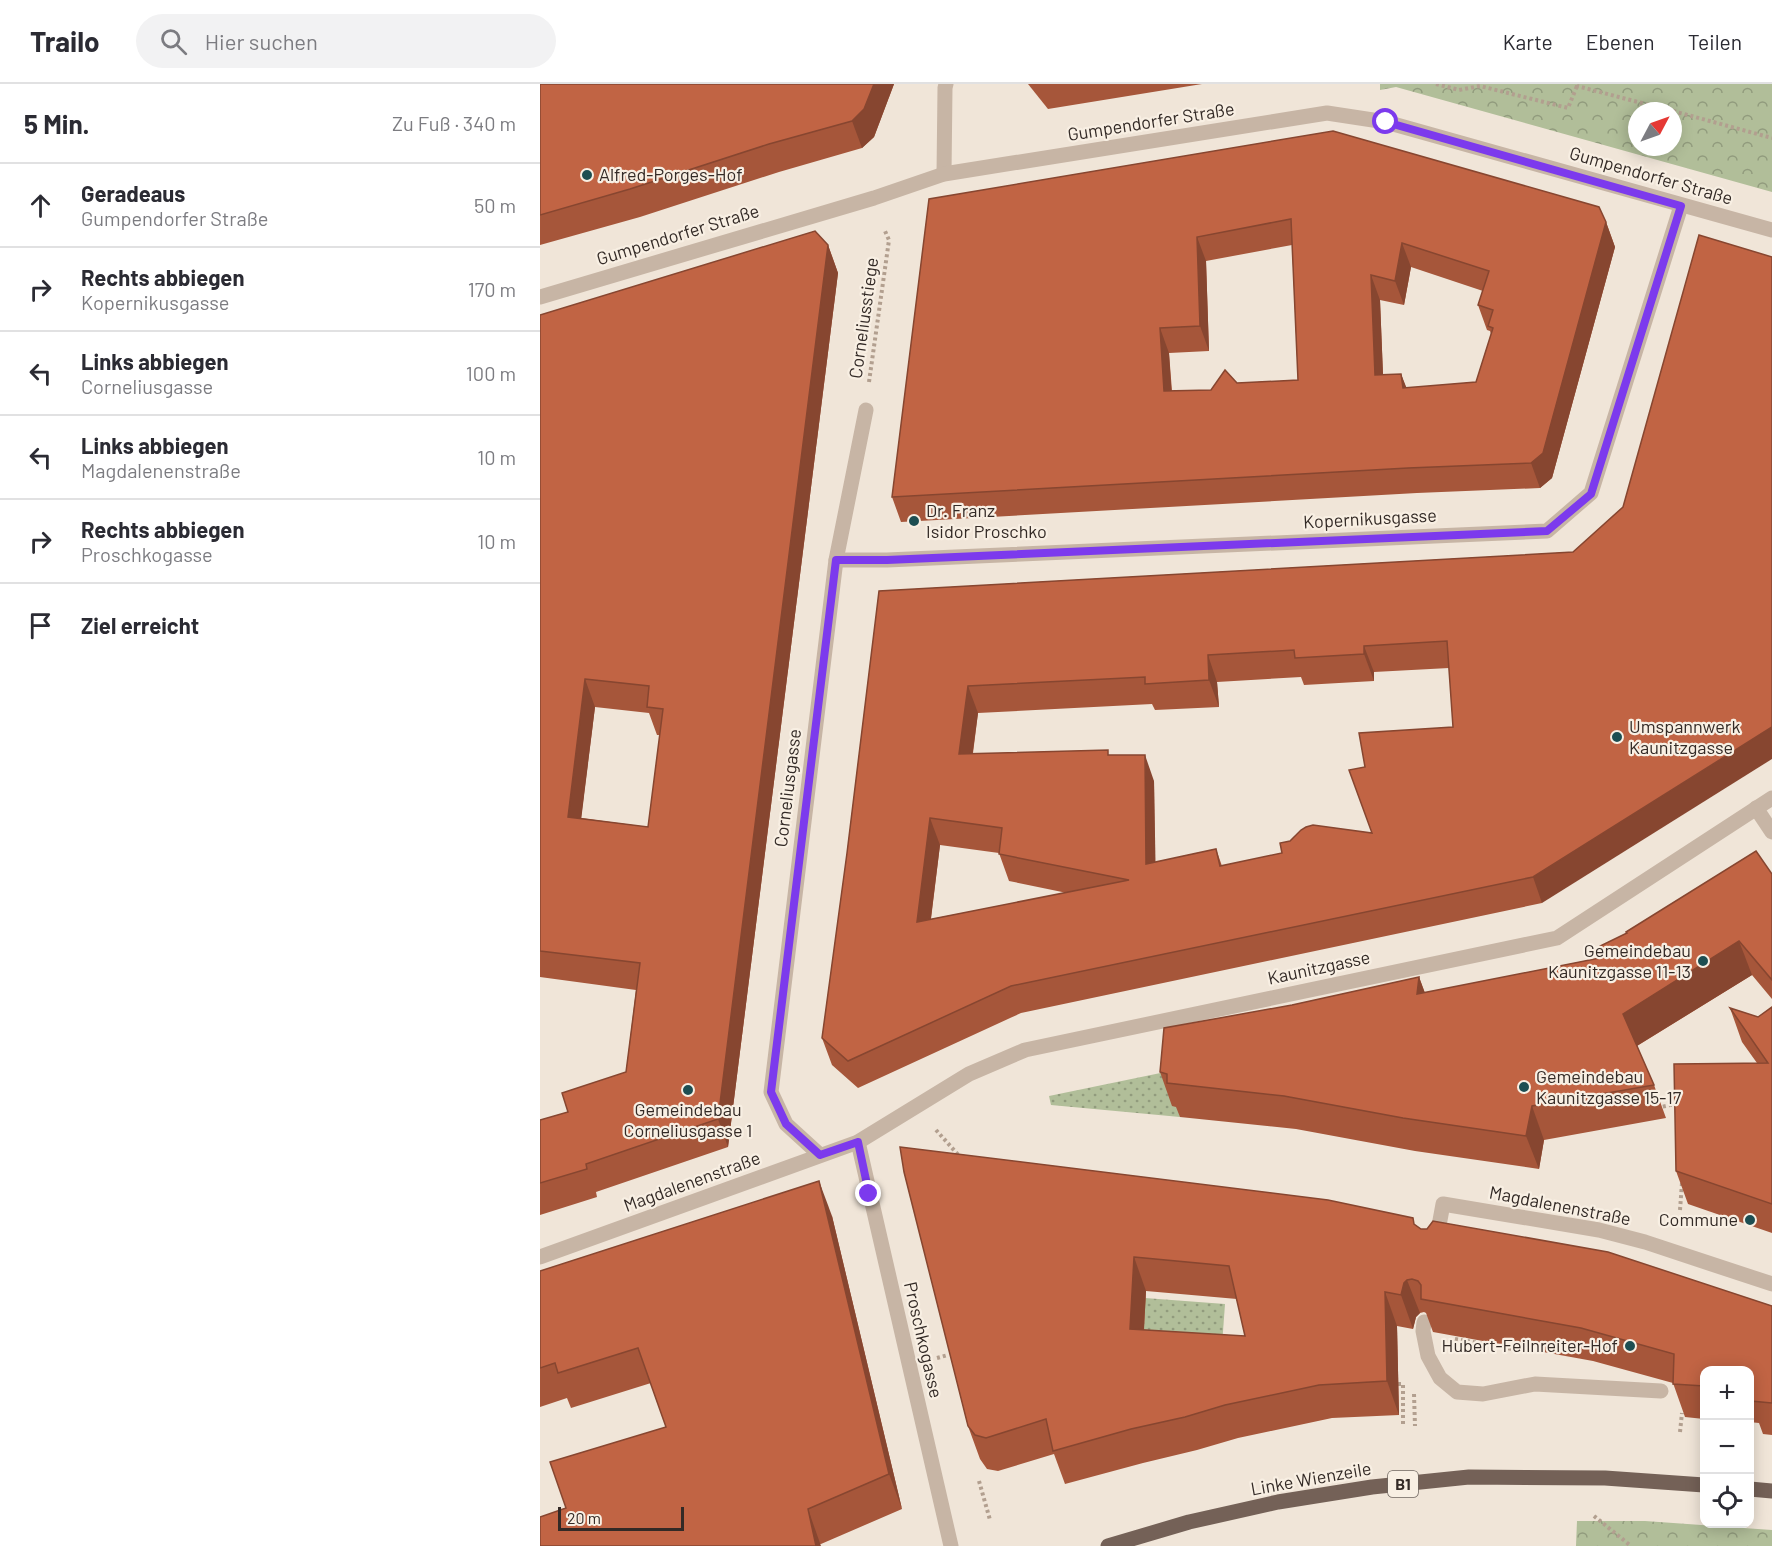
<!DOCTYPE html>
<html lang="de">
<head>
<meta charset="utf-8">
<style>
	:root { --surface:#fff; --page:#f2f2f3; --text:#2b2b33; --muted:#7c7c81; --line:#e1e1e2 }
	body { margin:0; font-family:Barlow,sans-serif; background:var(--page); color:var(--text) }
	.controls { position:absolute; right:18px; bottom:18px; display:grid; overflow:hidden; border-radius:12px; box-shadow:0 3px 15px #0003 }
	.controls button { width:54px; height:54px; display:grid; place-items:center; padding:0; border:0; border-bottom:2px solid var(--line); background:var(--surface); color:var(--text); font:30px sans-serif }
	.compass { position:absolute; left:1088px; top:18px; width:54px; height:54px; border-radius:50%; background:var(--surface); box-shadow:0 3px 15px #0003; rotate:49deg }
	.scale { position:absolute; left:18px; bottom:15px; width:126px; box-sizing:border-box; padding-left:6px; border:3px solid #332a26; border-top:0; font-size:16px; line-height:21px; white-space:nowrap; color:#332a26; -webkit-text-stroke:4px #f8efe3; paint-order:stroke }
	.stop { position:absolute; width:18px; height:18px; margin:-14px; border:4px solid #7c3aed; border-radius:50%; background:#fff }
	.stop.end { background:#7c3aed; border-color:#fff; box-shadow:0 2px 6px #0008 }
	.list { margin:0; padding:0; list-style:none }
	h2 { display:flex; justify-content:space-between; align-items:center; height:78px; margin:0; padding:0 24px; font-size:26px }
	h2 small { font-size:20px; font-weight:400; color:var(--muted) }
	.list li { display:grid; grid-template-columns:39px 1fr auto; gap:18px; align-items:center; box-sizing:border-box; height:84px; padding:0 24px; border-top:2px solid var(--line) }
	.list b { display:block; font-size:22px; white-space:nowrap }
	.list p { margin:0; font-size:20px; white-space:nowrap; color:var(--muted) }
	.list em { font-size:20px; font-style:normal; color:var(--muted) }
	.icon { flex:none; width:33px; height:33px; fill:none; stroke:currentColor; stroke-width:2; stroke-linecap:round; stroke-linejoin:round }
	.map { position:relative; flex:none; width:1232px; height:1462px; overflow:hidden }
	header { display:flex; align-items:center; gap:36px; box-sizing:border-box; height:84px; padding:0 30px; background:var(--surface); border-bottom:2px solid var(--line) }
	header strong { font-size:28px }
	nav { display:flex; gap:33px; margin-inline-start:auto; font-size:21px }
	.search { width:420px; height:54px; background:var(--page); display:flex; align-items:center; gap:15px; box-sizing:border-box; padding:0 21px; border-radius:33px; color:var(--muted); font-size:22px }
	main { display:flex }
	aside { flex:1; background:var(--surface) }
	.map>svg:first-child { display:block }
	.grass { fill:url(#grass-dots) }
	.forest { fill:url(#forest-crowns); fill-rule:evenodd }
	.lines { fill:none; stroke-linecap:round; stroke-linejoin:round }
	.path { stroke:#b29f8f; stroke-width:4; stroke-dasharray:3 3; stroke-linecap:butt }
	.minor { stroke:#c7b5a5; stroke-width:15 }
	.major { stroke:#746157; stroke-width:15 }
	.wall { fill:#a6563a; fill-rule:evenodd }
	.shaded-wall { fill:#874630 }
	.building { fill:#c16444; stroke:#874630; stroke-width:1.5; fill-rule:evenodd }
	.route { stroke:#7c3aed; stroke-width:8 }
	.poi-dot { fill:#1d4e52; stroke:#f8efe3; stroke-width:2 }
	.labels { text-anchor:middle; stroke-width:4.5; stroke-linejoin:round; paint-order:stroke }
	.shield { fill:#f8efe3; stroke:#6e655f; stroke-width:1.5 }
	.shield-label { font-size:16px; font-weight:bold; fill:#332a26 }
	.street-label { font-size:18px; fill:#332a26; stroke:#f8efe3 }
	.poi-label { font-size:18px; fill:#332a26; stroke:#f8efe3; text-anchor:start }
</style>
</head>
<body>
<header>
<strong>Trailo</strong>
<div class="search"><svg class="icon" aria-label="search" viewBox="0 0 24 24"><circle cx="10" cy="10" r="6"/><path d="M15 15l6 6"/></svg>Hier suchen</div>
<nav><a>Karte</a><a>Ebenen</a><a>Teilen</a></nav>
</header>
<main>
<aside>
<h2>5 Min.<small>Zu Fuß · 340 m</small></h2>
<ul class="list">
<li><svg class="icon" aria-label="ahead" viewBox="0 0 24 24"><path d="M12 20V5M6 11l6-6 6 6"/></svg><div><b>Geradeaus</b><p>Gumpendorfer Straße</p></div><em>50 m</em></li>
<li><svg class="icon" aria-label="right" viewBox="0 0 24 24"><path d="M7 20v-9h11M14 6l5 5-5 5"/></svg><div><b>Rechts abbiegen</b><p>Kopernikusgasse</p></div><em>170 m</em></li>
<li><svg class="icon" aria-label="left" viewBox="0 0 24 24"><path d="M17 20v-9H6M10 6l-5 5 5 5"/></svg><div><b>Links abbiegen</b><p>Corneliusgasse</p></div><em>100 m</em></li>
<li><svg class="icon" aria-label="left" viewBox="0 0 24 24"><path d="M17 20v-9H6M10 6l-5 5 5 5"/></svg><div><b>Links abbiegen</b><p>Magdalenenstraße</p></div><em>10 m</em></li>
<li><svg class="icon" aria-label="right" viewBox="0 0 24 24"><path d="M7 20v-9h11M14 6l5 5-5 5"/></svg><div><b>Rechts abbiegen</b><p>Proschkogasse</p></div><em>10 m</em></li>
<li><svg class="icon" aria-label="arrive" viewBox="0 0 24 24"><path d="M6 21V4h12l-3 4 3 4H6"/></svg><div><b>Ziel erreicht</b></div></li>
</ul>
</aside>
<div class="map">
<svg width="1232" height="1462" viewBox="0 0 1232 1462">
	<defs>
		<pattern id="grass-dots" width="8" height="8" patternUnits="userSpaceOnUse" patternTransform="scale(1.5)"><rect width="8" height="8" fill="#b1be99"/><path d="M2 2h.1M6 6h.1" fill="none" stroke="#919b7d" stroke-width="1.8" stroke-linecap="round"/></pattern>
		<pattern id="forest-crowns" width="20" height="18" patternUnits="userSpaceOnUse" patternTransform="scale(1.5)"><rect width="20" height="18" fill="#b1be99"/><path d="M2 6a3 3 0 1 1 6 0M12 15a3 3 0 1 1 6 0" fill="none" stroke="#919b7d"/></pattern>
	</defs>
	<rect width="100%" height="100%" fill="#f0e5d8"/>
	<g class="grass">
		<path d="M 635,986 L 640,1033 L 511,1021 L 509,1012 Z"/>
		<path d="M 605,1214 L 685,1220 L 681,1275 L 603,1269 Z"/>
	</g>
	<g class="forest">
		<path d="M 840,0 L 1232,0 L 1232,108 L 856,3 L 840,6 ZM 1097,27 L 1133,27 L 1133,63 L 1097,63 Z"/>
		<path d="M 1037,1437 L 1105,1437 L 1232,1446 L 1232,1462 L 1036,1462 Z"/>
	</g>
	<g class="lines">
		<g class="path">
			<path d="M 896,0 L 919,6 L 940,2 L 1028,24 L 1037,2"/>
			<path d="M 1037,1 L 1037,2 L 1132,27"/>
			<path d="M 1133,27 L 1232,54"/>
			<path d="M 329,298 L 349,156 L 345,147"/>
			<path d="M 1117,1024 L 1139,1019"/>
			<path d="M 396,1046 L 421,1074"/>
			<path d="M 1140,1126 L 1142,1099"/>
			<path d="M 915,1255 L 990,1268"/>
			<path d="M 397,1274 L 408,1271"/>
			<path d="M 858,1300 L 863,1300 L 863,1343"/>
			<path d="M 874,1310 L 875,1342"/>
			<path d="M 1140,1348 L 1142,1329"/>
			<path d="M 439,1397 L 450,1436"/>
			<path d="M 1054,1432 L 1091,1462"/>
		</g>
		<g class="minor">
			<path d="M 404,90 L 405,4 L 406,0"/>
			<path d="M 0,213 L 334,114 L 404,90 L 787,29 L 846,38 L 1232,146"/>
			<path d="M 296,476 L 347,476 L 1007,447 L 1051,409 L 1141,122"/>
			<path d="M 1216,724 L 1232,748"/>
			<path d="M 318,1058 L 411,1462"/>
			<path d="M 280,1071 L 246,1040 L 231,1008 L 296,476 L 326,326"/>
			<path d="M 896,1158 L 903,1120 L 1059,1146 L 1105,1158 L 1232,1200"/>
			<path d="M 0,1173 L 318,1058 L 429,990 L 485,966 L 1017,854 L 1232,714"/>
			<path d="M 884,1238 L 883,1247 L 888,1272 L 900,1294 L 917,1308 L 943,1310 L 995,1300 L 1121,1307"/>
		</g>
		<g class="major">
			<path d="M 1210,1405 L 1232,1407"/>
			<path d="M 568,1462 L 649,1438 L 738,1418 L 832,1403 L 929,1393 L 1065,1394 L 1164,1401"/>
		</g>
	</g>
	<g class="wall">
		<path d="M 0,0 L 354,0 L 334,53 L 322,64 L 239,88 L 100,133 L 0,161 Z"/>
		<path d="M 488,0 L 662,0 L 508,25 Z"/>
		<path d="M 389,115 L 1066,138 L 1075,163 L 1012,394 L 1000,404 L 877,409 L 361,438 L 352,413 ZM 752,161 L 758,296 L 697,299 L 671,306 L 632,307 L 629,269 L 669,267 L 666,177 ZM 871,183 L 943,207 L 938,221 L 947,246 L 950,247 L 951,250 L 936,298 L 866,304 L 861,290 L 843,291 L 840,216 L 864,221 Z"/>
		<path d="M 288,161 L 298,189 L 188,1063 L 56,1108 L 57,1113 L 0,1131 L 0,1036 L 28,1028 L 86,988 L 96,906 L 0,893 L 0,231 ZM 55,623 L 109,629 L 117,651 L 120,651 L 108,743 L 41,734 Z"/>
		<path d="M 1033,468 L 1002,819 L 481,929 L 318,1004 L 292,981 L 282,954 L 307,769 L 339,507 ZM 909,584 L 913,643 L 825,683 L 832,749 L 682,782 L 676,765 L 615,778 L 614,697 L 570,671 L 433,669 L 438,629 L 612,620 L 615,626 L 679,623 L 677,598 L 761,593 L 764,601 L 834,597 L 834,588 ZM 400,761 L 459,769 L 469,797 L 527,809 L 391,835 Z"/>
		<path d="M 1232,790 L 1232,915 L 1212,891 L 1097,962 L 1114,1001 L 1126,1034 L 1004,1056 L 999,1085 L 875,1067 L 756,1045 L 640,1033 L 636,1023 L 632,1022 L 620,988 L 752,921 L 879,893 L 885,909 L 1064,873 Z"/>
		<path d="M 1232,923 L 1232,1149 L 1148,1120 L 1136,1087 L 1217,979 L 1202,958 L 1190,924 L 1218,933 Z"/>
		<path d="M 364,1088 L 876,1142 L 881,1145 L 1200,1212 L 1232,1222 L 1232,1351 L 1223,1350 L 1219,1339 L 1209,1338 L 1209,1287 L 1164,1287 L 1164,1335 L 1145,1333 L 1133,1299 L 1053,1277 L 893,1248 L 886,1229 L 884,1228 L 880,1229 L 876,1233 L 873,1245 L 857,1242 L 859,1331 L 792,1334 L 698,1354 L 657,1366 L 603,1379 L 525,1400 L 514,1370 L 458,1387 L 447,1385 L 440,1375 L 428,1342 ZM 606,1207 L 697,1215 L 705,1252 L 604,1246 Z"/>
		<path d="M 292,1132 L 362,1425 L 281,1460 L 26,1424 L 126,1343 L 111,1299 L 31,1324 L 27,1314 L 0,1323 L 0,1187 Z"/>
	</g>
	<g class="shaded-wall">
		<path d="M 334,0 L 354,0 L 334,53 L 322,64 L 312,37 Z"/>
		<path d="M 1066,138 L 1075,163 L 1012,394 L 1000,404 L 991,379 Z"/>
		<path d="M 657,153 L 666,177 L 669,267 L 660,242 Z"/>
		<path d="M 862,159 L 871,183 L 864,221 L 855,197 Z"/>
		<path d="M 288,161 L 298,189 L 188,1063 L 178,1035 Z"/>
		<path d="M 831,191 L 840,216 L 844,316 L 835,291 Z"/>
		<path d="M 620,244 L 629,269 L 633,332 L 624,307 Z"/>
		<path d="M 861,290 L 871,315 L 863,304 Z"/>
		<path d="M 824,562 L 834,588 L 834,597 L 824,570 Z"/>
		<path d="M 668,571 L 677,598 L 679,623 L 669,596 Z"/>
		<path d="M 45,595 L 55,623 L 38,761 L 28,733 Z"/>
		<path d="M 428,602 L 438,629 L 429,696 L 419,670 Z"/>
		<path d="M 1232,643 L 1232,675 L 1002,819 L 993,793 Z"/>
		<path d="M 605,671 L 614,697 L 616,806 L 606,780 Z"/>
		<path d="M 390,734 L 400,761 L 387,865 L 377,838 Z"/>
		<path d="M 1199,857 L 1212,891 L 1095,963 L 1083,930 Z"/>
		<path d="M 879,893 L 891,926 L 877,910 Z"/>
		<path d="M 992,1022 L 1004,1056 L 999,1085 L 986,1052 Z"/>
		<path d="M 279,1097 L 292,1132 L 362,1425 L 349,1390 Z"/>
		<path d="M 594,1173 L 606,1207 L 602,1278 L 590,1245 Z"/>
		<path d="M 867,1196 L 880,1229 L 876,1233 L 873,1245 L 861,1211 L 864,1199 Z"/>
		<path d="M 845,1208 L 857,1242 L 859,1331 L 847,1297 Z"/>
		<path d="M 268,1425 L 281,1462 L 276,1462 Z"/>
	</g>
	<g class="building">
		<path d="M 0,0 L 334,0 L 324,25 L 312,37 L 229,60 L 90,105 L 0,131 Z"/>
		<path d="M 793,47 L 1059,123 L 1066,138 L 1003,369 L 991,379 L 868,384 L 352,413 L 389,115 ZM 751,135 L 758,296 L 697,299 L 685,286 L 671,306 L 624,307 L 620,244 L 660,242 L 657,153 ZM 862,159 L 949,187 L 938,221 L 953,226 L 948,242 L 953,244 L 936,298 L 863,304 L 861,290 L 835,291 L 831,191 L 855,197 Z"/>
		<path d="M 275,147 L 288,161 L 178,1035 L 46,1080 L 47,1085 L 0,1099 L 0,1036 L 28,1028 L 22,1009 L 86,988 L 100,879 L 0,867 L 0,231 ZM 45,595 L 109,602 L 107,623 L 123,625 L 108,743 L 28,733 Z"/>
		<path d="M 1159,151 L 1232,173 L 1232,643 L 993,793 L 471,902 L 308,977 L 282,954 L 307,769 L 339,507 L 1033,468 L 1083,423 ZM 907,557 L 913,643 L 819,649 L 825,683 L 809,686 L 832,749 L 773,741 L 766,743 L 761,746 L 750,757 L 740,759 L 742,769 L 680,782 L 676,765 L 606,780 L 605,671 L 568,671 L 568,666 L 419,670 L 428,602 L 605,593 L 605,600 L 669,596 L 668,571 L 754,566 L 755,574 L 824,570 L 824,562 ZM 390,734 L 462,744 L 459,770 L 589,796 L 377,838 Z"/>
		<path d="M 1216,767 L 1232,790 L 1232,896 L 1199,857 L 1083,930 L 1114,1001 L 992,1022 L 986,1052 L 863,1034 L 744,1012 L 627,999 L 627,990 L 620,988 L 624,944 L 752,921 L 879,893 L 877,910 L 1065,873 L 1060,862 L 1087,849 L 1086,848 Z"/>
		<path d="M 1232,923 L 1232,1120 L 1136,1087 L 1134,980 L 1228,979 L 1190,924 L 1218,933 Z"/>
		<path d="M 360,1063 L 788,1116 L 873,1134 L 874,1140 L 881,1145 L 887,1145 L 893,1137 L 1068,1168 L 1232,1222 L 1232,1319 L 1211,1317 L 1213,1306 L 1209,1306 L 1209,1287 L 1164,1287 L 1164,1302 L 1133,1300 L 1134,1270 L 1041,1244 L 881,1215 L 881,1201 L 878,1197 L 872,1195 L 867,1196 L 864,1199 L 861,1211 L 845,1208 L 847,1297 L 779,1301 L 685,1321 L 645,1333 L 591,1345 L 513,1367 L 506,1335 L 446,1354 L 435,1351 L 428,1342 L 364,1088 ZM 594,1173 L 689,1182 L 705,1252 L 590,1245 Z"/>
		<path d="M 279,1097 L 349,1390 L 268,1425 L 276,1462 L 0,1462 L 0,1433 L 26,1424 L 10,1378 L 126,1343 L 98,1264 L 18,1289 L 15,1279 L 0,1284 L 0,1187 Z"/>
	</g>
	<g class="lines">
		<path class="route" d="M 329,1110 L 318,1058 L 280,1071 L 246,1040 L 231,1008 L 296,476 L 347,476 L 1007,447 L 1051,410 L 1141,122 L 846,38"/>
	</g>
	<g class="poi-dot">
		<circle cx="47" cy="91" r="6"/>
		<circle cx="374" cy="437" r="6"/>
		<circle cx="1077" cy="653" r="6"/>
		<circle cx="1163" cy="877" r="6"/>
		<circle cx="984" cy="1003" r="6"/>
		<circle cx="148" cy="1006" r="6"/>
		<circle cx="1210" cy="1136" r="6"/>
		<circle cx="1090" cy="1262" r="6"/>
	</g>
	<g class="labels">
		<rect class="shield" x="848" y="1387" width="30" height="26" rx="4.5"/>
		<g class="shield-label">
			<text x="863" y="1406">B1</text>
		</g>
		<g class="street-label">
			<text transform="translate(611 38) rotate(-9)" y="6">Gumpendorfer Straße</text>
			<text transform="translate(1111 92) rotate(16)" y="6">Gumpendorfer Straße</text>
			<text transform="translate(138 151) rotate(-17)" y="6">Gumpendorfer Straße</text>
			<text transform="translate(324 234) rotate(-82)" y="6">Corneliusstiege</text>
			<text transform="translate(830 435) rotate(-3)" y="6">Kopernikusgasse</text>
			<text transform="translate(248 704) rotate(-83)" y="6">Corneliusgasse</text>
			<text transform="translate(779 884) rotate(-12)" y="6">Kaunitzgasse</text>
			<text transform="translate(152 1098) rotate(-20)" y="6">Magdalenenstraße</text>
			<text transform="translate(1020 1122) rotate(11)" y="6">Magdalenenstraße</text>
			<text transform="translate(383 1256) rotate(77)" y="6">Proschkogasse</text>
			<text transform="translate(771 1395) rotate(-10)" y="6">Linke Wienzeile</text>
		</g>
		<g class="poi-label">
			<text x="59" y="97">Alfred-Porges-Hof</text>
			<text x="386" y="433">Dr. Franz<tspan x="386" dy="21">Isidor Proschko</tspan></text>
			<text x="1089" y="649">Umspannwerk<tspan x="1089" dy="21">Kaunitzgasse</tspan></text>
			<text x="1151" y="873" text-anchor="end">Gemeindebau<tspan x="1151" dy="21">Kaunitzgasse 11-13</tspan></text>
			<text x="996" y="999">Gemeindebau<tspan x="996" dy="21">Kaunitzgasse 15-17</tspan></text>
			<text x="148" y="1032" text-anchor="middle">Gemeindebau<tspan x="148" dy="21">Corneliusgasse 1</tspan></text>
			<text x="1198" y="1142" text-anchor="end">Commune</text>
			<text x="1078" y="1268" text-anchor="end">Hubert-Feilnreiter-Hof</text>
		</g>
	</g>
</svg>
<div class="controls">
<button>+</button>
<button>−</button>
<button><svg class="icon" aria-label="locate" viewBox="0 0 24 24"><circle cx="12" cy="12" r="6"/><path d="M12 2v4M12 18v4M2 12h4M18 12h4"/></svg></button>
</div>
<svg class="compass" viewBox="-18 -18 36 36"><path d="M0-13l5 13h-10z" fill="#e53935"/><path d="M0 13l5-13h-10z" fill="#7c7c81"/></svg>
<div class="scale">20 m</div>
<div class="stop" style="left:846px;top:38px"></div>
<div class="stop end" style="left:329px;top:1110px"></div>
</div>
</main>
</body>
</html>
